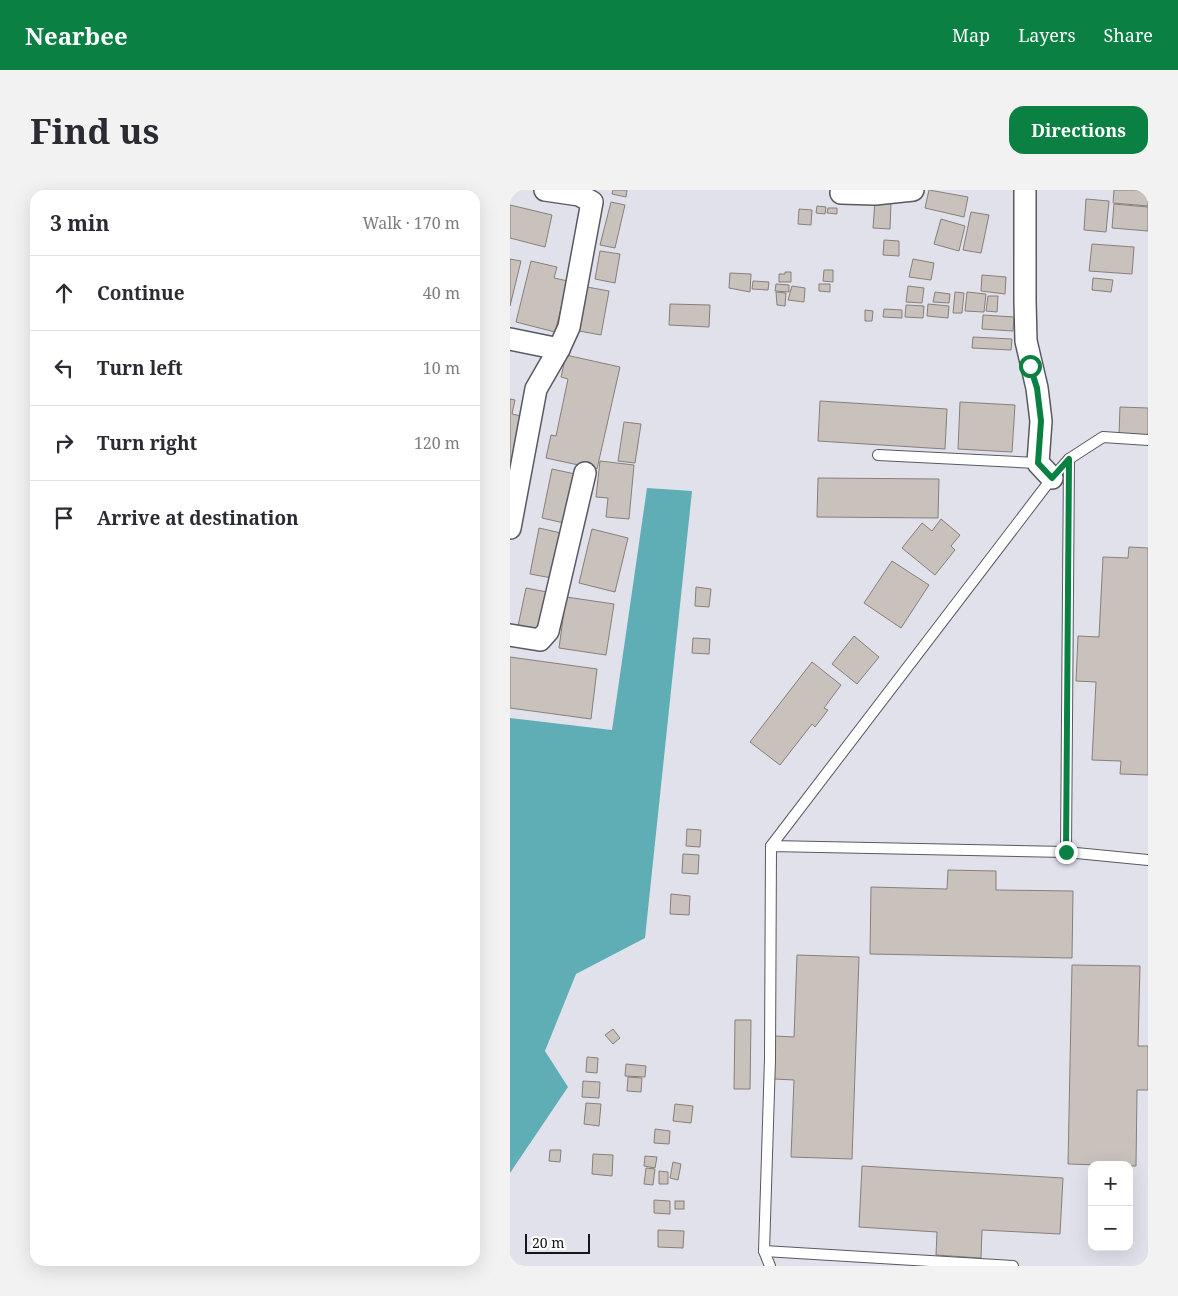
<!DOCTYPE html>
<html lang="en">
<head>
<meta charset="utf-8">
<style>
	:root { --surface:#fff; --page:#f2f2f3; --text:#2b2b33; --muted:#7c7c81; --line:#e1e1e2; --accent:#0b8043 }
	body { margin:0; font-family:"Noto Serif",serif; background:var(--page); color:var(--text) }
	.controls { position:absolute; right:15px; bottom:15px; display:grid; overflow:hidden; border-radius:10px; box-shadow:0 5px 20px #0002 }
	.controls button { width:45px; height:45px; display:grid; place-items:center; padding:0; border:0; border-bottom:1px solid var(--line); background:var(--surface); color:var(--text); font:25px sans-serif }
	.scale { position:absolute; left:15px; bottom:12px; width:65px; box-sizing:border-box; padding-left:5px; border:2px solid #16161a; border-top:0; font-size:14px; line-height:18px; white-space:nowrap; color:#16161a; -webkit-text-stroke:4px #fff; paint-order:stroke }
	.stop { position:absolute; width:15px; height:15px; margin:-11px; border:4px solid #0b8043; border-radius:50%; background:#fff }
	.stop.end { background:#0b8043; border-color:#fff; box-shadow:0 1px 5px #0008 }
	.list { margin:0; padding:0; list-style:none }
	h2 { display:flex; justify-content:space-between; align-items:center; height:65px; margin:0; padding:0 20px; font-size:21px }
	h2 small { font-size:16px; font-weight:400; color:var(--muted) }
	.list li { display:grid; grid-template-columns:32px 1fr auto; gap:15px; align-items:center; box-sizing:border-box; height:75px; padding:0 20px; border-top:1px solid var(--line) }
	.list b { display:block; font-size:19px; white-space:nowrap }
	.list em { font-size:16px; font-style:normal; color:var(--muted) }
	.icon { flex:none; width:28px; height:28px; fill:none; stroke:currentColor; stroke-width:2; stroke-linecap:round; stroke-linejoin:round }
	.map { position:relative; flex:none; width:638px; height:1076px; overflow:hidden; border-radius:15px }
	header { display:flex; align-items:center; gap:30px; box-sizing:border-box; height:70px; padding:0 25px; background:var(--accent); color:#fff }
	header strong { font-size:24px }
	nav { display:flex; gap:28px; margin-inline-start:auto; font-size:18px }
	.intro { display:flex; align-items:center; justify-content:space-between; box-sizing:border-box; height:120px; padding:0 30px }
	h1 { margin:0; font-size:35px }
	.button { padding:12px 22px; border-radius:15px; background:var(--accent); color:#fff; font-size:18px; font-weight:700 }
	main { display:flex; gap:30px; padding:0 30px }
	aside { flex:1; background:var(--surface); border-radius:15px; box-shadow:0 5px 20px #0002 }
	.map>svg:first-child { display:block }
	.water { fill:#60aeb5 }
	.building { fill:#c9c1bb; stroke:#877f79 }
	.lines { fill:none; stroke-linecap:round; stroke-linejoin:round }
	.lane-casing { stroke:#585961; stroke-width:12 }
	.street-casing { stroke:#585961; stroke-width:24 }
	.lane { stroke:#fff; stroke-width:10 }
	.street { stroke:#fff; stroke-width:21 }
	.route { stroke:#0b8043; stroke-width:6 }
</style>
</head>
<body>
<header>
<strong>Nearbee</strong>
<nav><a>Map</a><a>Layers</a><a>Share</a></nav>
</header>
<div class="intro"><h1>Find us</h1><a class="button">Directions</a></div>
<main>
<aside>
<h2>3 min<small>Walk · 170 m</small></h2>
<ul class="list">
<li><svg class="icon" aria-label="ahead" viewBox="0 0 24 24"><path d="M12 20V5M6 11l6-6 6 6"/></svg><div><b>Continue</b></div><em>40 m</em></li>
<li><svg class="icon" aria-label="left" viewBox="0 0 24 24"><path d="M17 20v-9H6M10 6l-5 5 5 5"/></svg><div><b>Turn left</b></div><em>10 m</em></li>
<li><svg class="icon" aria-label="right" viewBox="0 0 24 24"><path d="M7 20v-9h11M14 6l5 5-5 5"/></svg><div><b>Turn right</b></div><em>120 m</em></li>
<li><svg class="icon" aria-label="arrive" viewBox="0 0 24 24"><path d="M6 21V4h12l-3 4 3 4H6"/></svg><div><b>Arrive at destination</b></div></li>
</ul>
</aside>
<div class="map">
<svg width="638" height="1076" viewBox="0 0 638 1076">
	<rect width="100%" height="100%" fill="#e0e1eb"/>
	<path class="water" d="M 137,298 L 182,301 L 135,748 L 66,784 L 35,861 L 58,897 L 0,983 L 0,528 L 102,540 Z"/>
	<g class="building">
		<path d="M 103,0 L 117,0 L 116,7 L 102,4 Z"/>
		<path d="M 419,0 L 458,7 L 454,27 L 415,18 Z"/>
		<path d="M 604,0 L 638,0 L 638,16 L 603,13 Z"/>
		<path d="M 576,9 L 599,11 L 596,42 L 574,40 Z"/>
		<path d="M 365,11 L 381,12 L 380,39 L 363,38 Z"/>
		<path d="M 101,12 L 115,15 L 105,58 L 90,55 Z"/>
		<path d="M 604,14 L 638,17 L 638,41 L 602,38 Z"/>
		<path d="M 0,15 L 42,25 L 35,57 L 0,48 Z"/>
		<path d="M 307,16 L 316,17 L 315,24 L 306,23 Z"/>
		<path d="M 318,18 L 327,18 L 327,24 L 317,23 Z"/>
		<path d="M 289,19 L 302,20 L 301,35 L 288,34 Z"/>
		<path d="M 461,22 L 479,25 L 471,63 L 453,60 Z"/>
		<path d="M 431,29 L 455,36 L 449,61 L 424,54 Z"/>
		<path d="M 374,50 L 389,51 L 389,66 L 373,65 Z"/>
		<path d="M 582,54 L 624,57 L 622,84 L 579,81 Z"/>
		<path d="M 90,61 L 110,64 L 105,93 L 85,89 Z"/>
		<path d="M 0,69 L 11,71 L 0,116 Z"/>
		<path d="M 403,69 L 424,73 L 421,90 L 399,87 Z"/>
		<path d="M 21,71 L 47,77 L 44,88 L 58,91 L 45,142 L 6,132 Z"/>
		<path d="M 314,80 L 323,80 L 323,92 L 313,91 Z"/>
		<path d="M 275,82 L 281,82 L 281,92 L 269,92 L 269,84 L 275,84 Z"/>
		<path d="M 220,83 L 241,84 L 240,102 L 219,98 Z"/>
		<path d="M 472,85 L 496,87 L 495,104 L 471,101 Z"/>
		<path d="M 583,88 L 603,90 L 601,102 L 582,100 Z"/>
		<path d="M 243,91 L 259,92 L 258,100 L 242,99 Z"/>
		<path d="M 266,94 L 279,95 L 279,102 L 265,101 Z"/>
		<path d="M 309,94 L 320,94 L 320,102 L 309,101 Z"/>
		<path d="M 282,96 L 295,98 L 294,112 L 278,110 Z"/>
		<path d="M 398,96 L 414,98 L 412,113 L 396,112 Z"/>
		<path d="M 77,97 L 99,101 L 91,145 L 69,141 Z"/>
		<path d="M 266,102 L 276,103 L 275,116 L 267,115 Z"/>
		<path d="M 425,102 L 440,104 L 439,113 L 423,112 Z"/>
		<path d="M 445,102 L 454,103 L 452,123 L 443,123 Z"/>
		<path d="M 457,102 L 476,104 L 474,122 L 455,121 Z"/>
		<path d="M 478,106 L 488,106 L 487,122 L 476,121 Z"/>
		<path d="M 160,114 L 200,115 L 199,137 L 159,135 Z"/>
		<path d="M 418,114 L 439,116 L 438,128 L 417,126 Z"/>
		<path d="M 396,115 L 414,116 L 413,128 L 395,127 Z"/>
		<path d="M 374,119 L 392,120 L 392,128 L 373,127 Z"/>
		<path d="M 355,120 L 363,121 L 362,131 L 355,131 Z"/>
		<path d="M 473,125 L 504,127 L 503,141 L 472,139 Z"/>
		<path d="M 463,147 L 502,149 L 501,160 L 462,158 Z"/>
		<path d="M 56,165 L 110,177 L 87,279 L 36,268 L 41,245 L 46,246 L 58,189 L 51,187 Z"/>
		<path d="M 0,209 L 5,210 L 2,224 L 16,227 L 5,277 L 0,276 Z"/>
		<path d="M 310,211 L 437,219 L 435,259 L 308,251 Z"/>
		<path d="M 450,212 L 505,215 L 502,262 L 448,259 Z"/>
		<path d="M 610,217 L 638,218 L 638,246 L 609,245 Z"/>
		<path d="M 114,232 L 131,234 L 125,273 L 108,271 Z"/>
		<path d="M 90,271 L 124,275 L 119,329 L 96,327 L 98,308 L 86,307 Z"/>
		<path d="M 42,279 L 65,284 L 54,333 L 32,328 Z"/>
		<path d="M 308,288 L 429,289 L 428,328 L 307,327 Z"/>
		<path d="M 431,329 L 450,345 L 441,356 L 445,360 L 425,385 L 392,358 L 412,333 L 422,341 Z"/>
		<path d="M 29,338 L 51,343 L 42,388 L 20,384 Z"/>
		<path d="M 82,339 L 118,348 L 105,402 L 69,393 Z"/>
		<path d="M 619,357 L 638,358 L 638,585 L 610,584 L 611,571 L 582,570 L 586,492 L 566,491 L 568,446 L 589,447 L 593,367 L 618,368 Z"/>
		<path d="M 382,371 L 419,395 L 391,438 L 354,413 Z"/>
		<path d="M 186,397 L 201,399 L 199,417 L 185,416 Z"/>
		<path d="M 16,398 L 37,402 L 27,445 L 7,441 Z"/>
		<path d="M 56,407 L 104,414 L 96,465 L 49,458 Z"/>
		<path d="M 344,446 L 369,467 L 347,494 L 322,474 Z"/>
		<path d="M 183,448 L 200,449 L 199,464 L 182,463 Z"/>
		<path d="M 0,467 L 87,479 L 81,529 L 0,518 Z"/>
		<path d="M 302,472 L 331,495 L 314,518 L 318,520 L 305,537 L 302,534 L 270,575 L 240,552 Z"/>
		<path d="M 177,639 L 191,640 L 190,657 L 176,656 Z"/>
		<path d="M 173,664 L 189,665 L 188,684 L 172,683 Z"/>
		<path d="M 438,680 L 486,681 L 486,700 L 563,701 L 562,768 L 360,764 L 361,697 L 437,699 Z"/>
		<path d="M 161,704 L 180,706 L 179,725 L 160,724 Z"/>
		<path d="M 287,765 L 349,767 L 342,969 L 281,967 L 284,890 L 264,889 L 265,846 L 284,847 Z"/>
		<path d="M 562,775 L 630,776 L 628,856 L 638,856 L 638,900 L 627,900 L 626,976 L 558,974 Z"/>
		<path d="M 225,830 L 241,830 L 240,899 L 224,899 Z"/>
		<path d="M 103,839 L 110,848 L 103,854 L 95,845 Z"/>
		<path d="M 77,867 L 88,868 L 87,883 L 76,882 Z"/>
		<path d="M 116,874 L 136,876 L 135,887 L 115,886 Z"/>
		<path d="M 118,887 L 132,888 L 131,902 L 117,901 Z"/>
		<path d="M 73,891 L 90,892 L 89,908 L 72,907 Z"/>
		<path d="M 76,913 L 91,914 L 89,936 L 74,934 Z"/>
		<path d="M 165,914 L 183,916 L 181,933 L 163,931 Z"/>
		<path d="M 145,939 L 160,941 L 159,954 L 144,953 Z"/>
		<path d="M 40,960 L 51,960 L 50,972 L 39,971 Z"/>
		<path d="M 83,964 L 103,965 L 102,986 L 82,984 Z"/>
		<path d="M 135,966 L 147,967 L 145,978 L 134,976 Z"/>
		<path d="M 163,972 L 171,974 L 168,990 L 160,988 Z"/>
		<path d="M 352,976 L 553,988 L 550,1044 L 472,1040 L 471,1068 L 426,1065 L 427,1042 L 349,1037 Z"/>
		<path d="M 136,978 L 145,979 L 143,995 L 134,994 Z"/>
		<path d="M 149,981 L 158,982 L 158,994 L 149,994 Z"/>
		<path d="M 144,1010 L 160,1011 L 160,1024 L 144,1023 Z"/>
		<rect x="165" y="1011" width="9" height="8"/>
		<path d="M 148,1040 L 174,1041 L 173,1058 L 148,1057 Z"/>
	</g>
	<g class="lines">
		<g class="lane-casing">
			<g id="lane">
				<path d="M 368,265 L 528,273"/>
				<path d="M 261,656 L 542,288 L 559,269 L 593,247 L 638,250"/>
				<path d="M 556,662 L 559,269"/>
				<path d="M 254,1061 L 503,1076"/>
				<path d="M 260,1076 L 254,1061 L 260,869 L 261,656 L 556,662 L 638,670"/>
			</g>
		</g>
		<g class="street-casing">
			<g id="street">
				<path d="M 35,0 L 69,5 L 82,12 L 59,137 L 49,159"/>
				<path d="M 515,0 L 515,111 L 516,151 L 527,198 L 531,231 L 528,273 L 542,288"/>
				<path d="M 331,3 L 365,4 L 403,0"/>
				<path d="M 0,149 L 49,159 L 26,199 L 0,338"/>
				<path d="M 0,445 L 30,450 L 38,441 L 75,283"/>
			</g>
		</g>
		<use href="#lane" class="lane"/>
		<use href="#street" class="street"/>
	</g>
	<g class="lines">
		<path class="route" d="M 520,176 L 527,198 L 531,231 L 528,273 L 542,288 L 559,269 L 556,662"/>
	</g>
</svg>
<div class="controls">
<button>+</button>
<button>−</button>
</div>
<div class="scale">20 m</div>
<div class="stop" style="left:520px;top:176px"></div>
<div class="stop end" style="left:556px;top:662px"></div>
</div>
</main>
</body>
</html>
